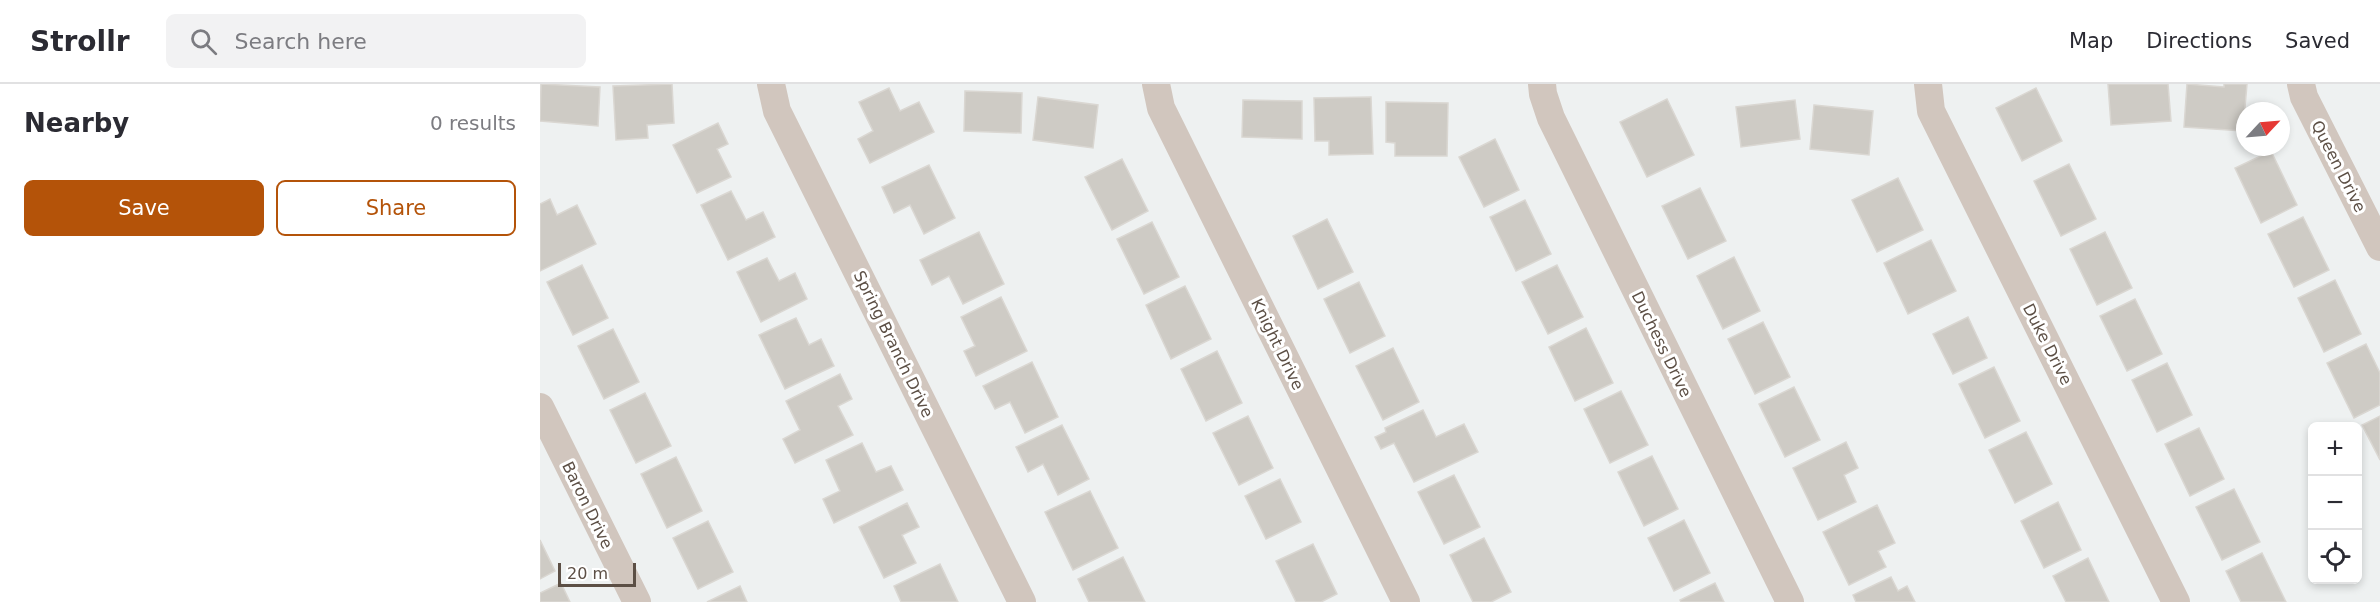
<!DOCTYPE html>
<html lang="en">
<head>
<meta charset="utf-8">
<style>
	:root { --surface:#fff; --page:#f2f2f3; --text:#2b2b33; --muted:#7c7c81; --line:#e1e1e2; --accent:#b45309 }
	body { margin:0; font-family:"DejaVu Sans",sans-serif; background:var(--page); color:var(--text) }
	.controls { position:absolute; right:18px; bottom:18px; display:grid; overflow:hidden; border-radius:9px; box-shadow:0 3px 9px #0003 }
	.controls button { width:54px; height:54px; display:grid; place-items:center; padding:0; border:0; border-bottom:2px solid var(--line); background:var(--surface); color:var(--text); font:30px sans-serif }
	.compass { position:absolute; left:1696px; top:18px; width:54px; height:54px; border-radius:50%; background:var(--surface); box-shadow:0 3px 9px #0003; rotate:64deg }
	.scale { position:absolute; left:18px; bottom:15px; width:78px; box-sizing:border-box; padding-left:6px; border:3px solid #5c4f45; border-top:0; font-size:16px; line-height:21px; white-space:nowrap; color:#5c4f45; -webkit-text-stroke:4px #fff; paint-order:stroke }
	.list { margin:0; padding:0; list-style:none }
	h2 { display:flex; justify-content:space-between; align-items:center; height:78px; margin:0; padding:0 24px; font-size:26px }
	h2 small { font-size:20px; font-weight:400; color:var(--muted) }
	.actions { display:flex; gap:12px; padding:18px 24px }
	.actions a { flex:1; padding:14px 0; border:2px solid var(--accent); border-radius:9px; text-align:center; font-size:21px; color:var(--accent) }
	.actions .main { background:var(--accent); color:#fff }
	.icon { flex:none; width:33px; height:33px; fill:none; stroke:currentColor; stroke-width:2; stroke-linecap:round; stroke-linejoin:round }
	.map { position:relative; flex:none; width:1840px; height:518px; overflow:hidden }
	header { display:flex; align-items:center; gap:36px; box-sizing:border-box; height:84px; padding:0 30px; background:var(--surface); border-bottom:2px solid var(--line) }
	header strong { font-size:28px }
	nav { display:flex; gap:33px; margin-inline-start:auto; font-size:21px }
	.search { width:420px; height:54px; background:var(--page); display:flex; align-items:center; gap:15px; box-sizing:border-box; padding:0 21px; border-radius:9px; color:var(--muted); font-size:22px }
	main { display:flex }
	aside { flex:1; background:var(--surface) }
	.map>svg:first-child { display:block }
	.building { fill:#cecbc5; stroke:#dad7d2; stroke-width:1.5 }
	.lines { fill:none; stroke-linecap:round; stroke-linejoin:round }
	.minor { stroke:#d1c6be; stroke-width:28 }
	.labels { text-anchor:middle; stroke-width:6; stroke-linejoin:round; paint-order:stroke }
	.street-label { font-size:16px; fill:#5c4f45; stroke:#fff }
</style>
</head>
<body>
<header>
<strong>Strollr</strong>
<div class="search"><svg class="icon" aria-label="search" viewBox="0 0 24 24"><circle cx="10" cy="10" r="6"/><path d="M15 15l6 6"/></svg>Search here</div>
<nav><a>Map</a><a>Directions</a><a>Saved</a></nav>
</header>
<main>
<aside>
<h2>Nearby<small>0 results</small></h2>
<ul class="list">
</ul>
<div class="actions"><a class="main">Save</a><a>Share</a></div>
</aside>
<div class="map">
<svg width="1840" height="518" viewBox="0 0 1840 518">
	<rect width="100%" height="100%" fill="#eef1f1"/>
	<g class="building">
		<path d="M 1,0 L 60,3 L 58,42 L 0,37 Z"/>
		<path d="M 132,0 L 134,39 L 107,41 L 108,54 L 76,56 L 73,2 Z"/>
		<path d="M 1568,0 L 1628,0 L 1631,37 L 1571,41 Z"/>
		<path d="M 1647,0 L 1684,3 L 1684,0 L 1707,0 L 1703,47 L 1644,43 Z"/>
		<path d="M 349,4 L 360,27 L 379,18 L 394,48 L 330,79 L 318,55 L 333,47 L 319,18 Z"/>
		<path d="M 1496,4 L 1522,57 L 1482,77 L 1456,24 Z"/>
		<path d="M 425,7 L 482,9 L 481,49 L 424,47 Z"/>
		<path d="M 498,13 L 558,21 L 553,64 L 493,56 Z"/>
		<path d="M 831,13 L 833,70 L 789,71 L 789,57 L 775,57 L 774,14 Z"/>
		<path d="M 1127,15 L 1154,71 L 1107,93 L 1080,38 Z"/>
		<path d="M 703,16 L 762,17 L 762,55 L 702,53 Z"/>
		<path d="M 1255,16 L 1260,55 L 1201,63 L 1196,23 Z"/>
		<path d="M 846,18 L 908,19 L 907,72 L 855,72 L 855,59 L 846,58 Z"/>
		<path d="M 1274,21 L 1333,27 L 1329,71 L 1270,65 Z"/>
		<path d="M 178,39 L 188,60 L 177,65 L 191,93 L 157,109 L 133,61 Z"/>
		<path d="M 955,55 L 979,106 L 944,123 L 919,73 Z"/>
		<path d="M 1731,67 L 1757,121 L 1721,139 L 1695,84 Z"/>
		<path d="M 582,75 L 608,127 L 572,146 L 545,93 Z"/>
		<path d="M 1529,80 L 1556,135 L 1521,152 L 1494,97 Z"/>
		<path d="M 389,81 L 415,134 L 384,150 L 370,121 L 354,129 L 342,103 Z"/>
		<path d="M 1358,94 L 1383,146 L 1337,168 L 1312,116 Z"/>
		<path d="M 1160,104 L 1186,157 L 1148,175 L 1122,122 Z"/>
		<path d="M 191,107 L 206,136 L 223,128 L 235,153 L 188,176 L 161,121 Z"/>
		<path d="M 10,115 L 17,131 L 37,121 L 56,160 L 0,187 L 0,120 Z"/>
		<path d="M 985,116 L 1011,170 L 976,187 L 950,133 Z"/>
		<path d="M 1763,133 L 1789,186 L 1754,203 L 1728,150 Z"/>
		<path d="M 787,135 L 813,188 L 778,205 L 753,152 Z"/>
		<path d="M 612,138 L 639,193 L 604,210 L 577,155 Z"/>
		<path d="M 439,148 L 464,200 L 423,220 L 409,192 L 392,201 L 380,176 Z"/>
		<path d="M 1565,148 L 1592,204 L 1557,221 L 1530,165 Z"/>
		<path d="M 1391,156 L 1416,207 L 1368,230 L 1344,179 Z"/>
		<path d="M 1194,173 L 1220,227 L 1183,245 L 1157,192 Z"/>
		<path d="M 227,174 L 239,197 L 255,189 L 267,215 L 221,238 L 197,188 Z"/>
		<path d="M 42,181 L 68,234 L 33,251 L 7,198 Z"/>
		<path d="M 1017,181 L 1043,233 L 1008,250 L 982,198 Z"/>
		<path d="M 1795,196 L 1821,250 L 1784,268 L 1758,214 Z"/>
		<path d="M 819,198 L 845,252 L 810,269 L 784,215 Z"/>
		<path d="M 645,202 L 671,255 L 631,275 L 606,221 Z"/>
		<path d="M 461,213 L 487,267 L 436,292 L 424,267 L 435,262 L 421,233 Z"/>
		<path d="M 1595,215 L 1622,270 L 1587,287 L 1560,232 Z"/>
		<path d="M 1428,233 L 1447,274 L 1413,290 L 1393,250 Z"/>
		<path d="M 256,234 L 269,261 L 281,255 L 294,282 L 245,305 L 219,251 Z"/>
		<path d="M 1223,238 L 1250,293 L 1215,310 L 1188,255 Z"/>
		<path d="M 1046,244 L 1073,299 L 1035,317 L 1009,263 Z"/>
		<path d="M 73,245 L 99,298 L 64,315 L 38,262 Z"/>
		<path d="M 1826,260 L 1840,289 L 1840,321 L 1814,334 L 1787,279 Z"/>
		<path d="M 853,264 L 879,318 L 843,336 L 816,282 Z"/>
		<path d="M 677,267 L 702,319 L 666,337 L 641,285 Z"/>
		<path d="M 492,278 L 518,333 L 485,349 L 470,318 L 455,325 L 443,302 Z"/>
		<path d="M 1627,279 L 1652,331 L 1617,348 L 1592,296 Z"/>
		<path d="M 1454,283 L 1480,337 L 1445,354 L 1419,300 Z"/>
		<path d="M 300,290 L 312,315 L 298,322 L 313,351 L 255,379 L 243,355 L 260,346 L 246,317 Z"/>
		<path d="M 1254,303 L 1280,356 L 1245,373 L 1219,320 Z"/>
		<path d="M 1081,307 L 1108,361 L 1070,379 L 1044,325 Z"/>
		<path d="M 105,309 L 131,362 L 96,379 L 70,326 Z"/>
		<path d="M 883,326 L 896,353 L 924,340 L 938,368 L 874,398 L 854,359 L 841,365 L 835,353 L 846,348 L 845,344 Z"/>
		<path d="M 708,332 L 733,384 L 699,401 L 673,349 Z"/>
		<path d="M 1840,332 L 1840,376 L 1822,341 Z"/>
		<path d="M 522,341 L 549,395 L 518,411 L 503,380 L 488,388 L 476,363 Z"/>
		<path d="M 1659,344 L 1684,395 L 1650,412 L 1625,360 Z"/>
		<path d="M 1486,348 L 1512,400 L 1475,419 L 1449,366 Z"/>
		<path d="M 1306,358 L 1318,384 L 1304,391 L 1316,418 L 1278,436 L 1253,384 Z"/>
		<path d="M 322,359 L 336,388 L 351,382 L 363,406 L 294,439 L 283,415 L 300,407 L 286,376 Z"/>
		<path d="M 1112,372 L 1138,425 L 1104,442 L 1078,388 Z"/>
		<path d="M 136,373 L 162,427 L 127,444 L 101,390 Z"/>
		<path d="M 914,391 L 940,443 L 904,460 L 878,408 Z"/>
		<path d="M 740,395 L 761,438 L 726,455 L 705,412 Z"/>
		<path d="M 1694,405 L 1720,458 L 1682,476 L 1656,423 Z"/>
		<path d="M 550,407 L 578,464 L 533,486 L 505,428 Z"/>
		<path d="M 1518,418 L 1541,466 L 1504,484 L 1481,437 Z"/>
		<path d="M 367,419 L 379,443 L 362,451 L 376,479 L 344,494 L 319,443 Z"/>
		<path d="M 1337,421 L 1355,459 L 1338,467 L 1346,483 L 1309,501 L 1283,448 Z"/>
		<path d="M 1144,436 L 1170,489 L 1134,507 L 1108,454 Z"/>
		<path d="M 168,437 L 193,488 L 158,505 L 133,454 Z"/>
		<path d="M 944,454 L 971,508 L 951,518 L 933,518 L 910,471 Z"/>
		<path d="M 0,456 L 15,487 L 0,495 Z"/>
		<path d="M 773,460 L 797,510 L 781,518 L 756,518 L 736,477 Z"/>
		<path d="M 1722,469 L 1746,518 L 1701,518 L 1686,487 Z"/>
		<path d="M 583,473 L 605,518 L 549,518 L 538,495 Z"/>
		<path d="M 1548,474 L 1569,518 L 1526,518 L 1513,492 Z"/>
		<path d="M 400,480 L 418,518 L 361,518 L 354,502 Z"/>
		<path d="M 1351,493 L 1358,507 L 1367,502 L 1375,518 L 1316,518 L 1313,511 Z"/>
		<path d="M 21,499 L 30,518 L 0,518 L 0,509 Z"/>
		<path d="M 1175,499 L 1184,518 L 1141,518 L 1140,516 Z"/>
		<path d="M 200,502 L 207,518 L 167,518 Z"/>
	</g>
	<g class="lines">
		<g class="minor">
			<path d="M 231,0 L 237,27 L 482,518"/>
			<path d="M 616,0 L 621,24 L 866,518"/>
			<path d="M 1002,0 L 1003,10 L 1011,34 L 1250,518"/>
			<path d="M 1388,0 L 1391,27 L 1636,518"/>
			<path d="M 1761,0 L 1764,13 L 1840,163"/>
			<path d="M 0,323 L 97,518"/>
		</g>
	</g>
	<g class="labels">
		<g class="street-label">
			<text transform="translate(1799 82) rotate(63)" y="6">Queen Drive</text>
			<text transform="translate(354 260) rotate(64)" y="6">Spring Branch Drive</text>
			<text transform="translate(738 260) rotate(64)" y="6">Knight Drive</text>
			<text transform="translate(1122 260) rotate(64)" y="6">Duchess Drive</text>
			<text transform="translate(1508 260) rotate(63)" y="6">Duke Drive</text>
			<text transform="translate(48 421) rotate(64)" y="6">Baron Drive</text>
		</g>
	</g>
</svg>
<div class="controls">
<button>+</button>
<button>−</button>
<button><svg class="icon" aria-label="locate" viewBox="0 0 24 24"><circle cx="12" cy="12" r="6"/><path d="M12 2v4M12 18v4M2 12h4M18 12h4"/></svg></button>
</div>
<svg class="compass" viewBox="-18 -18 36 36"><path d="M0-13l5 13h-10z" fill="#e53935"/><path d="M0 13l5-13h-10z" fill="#7c7c81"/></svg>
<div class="scale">20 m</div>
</div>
</main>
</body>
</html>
